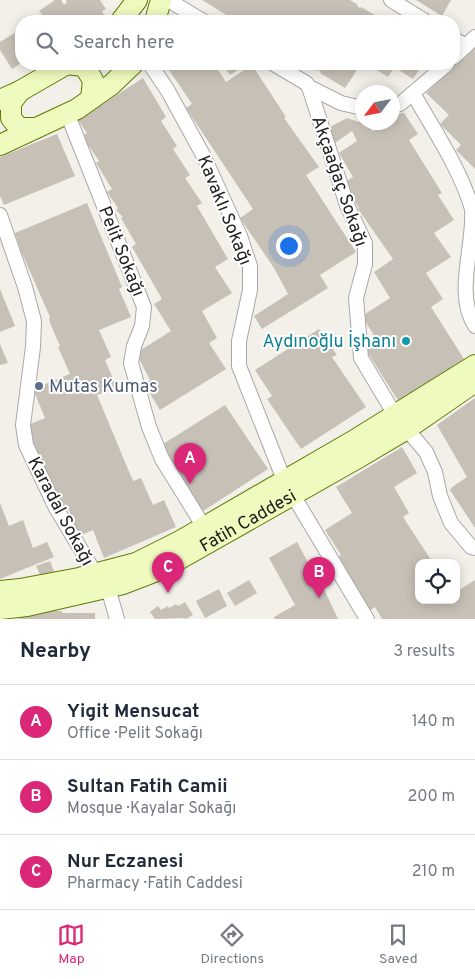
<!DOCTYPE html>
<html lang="en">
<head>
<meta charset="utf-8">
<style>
	:root { --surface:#fff; --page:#f6f6f7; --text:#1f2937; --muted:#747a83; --line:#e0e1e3; --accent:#db2777 }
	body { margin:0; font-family:Overpass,sans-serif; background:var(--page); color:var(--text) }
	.controls { position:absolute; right:15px; bottom:15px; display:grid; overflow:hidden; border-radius:10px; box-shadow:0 2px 12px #0003 }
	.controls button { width:45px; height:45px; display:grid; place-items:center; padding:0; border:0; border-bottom:1px solid var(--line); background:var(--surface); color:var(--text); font:25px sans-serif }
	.compass { position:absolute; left:355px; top:85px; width:45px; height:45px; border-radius:50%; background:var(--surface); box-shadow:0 2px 12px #0003; rotate:238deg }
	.you { position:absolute; left:288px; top:245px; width:18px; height:18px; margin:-12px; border:4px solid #fff; border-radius:50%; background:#1a73e8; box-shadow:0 0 0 8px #1a73e833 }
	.badge { display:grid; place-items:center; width:32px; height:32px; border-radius:50%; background:var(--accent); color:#fff; font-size:16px; font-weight:700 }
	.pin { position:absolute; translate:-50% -41px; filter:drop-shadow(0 1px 2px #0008) }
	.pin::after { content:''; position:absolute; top:26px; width:18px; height:15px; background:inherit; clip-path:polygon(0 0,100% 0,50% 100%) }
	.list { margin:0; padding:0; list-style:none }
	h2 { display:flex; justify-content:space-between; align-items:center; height:65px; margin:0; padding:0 20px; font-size:21px }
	h2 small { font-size:16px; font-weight:400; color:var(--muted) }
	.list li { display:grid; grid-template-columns:32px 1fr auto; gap:15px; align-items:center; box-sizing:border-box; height:75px; padding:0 20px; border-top:1px solid var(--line) }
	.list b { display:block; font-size:19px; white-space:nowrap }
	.list p { margin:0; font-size:16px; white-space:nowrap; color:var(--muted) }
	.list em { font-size:16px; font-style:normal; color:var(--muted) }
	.icon { flex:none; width:28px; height:28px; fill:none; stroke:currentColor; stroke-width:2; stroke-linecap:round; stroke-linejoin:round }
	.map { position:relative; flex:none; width:475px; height:619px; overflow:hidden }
	.search { position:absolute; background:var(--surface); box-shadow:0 2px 12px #0003; left:15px; right:15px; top:15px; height:55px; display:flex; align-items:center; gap:12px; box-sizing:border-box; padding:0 18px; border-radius:20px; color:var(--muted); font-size:19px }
	.sheet { height:290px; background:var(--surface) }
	nav { display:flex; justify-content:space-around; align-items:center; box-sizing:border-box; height:70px; border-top:1px solid var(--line); background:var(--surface); font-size:14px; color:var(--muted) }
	nav a { display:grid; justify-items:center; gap:2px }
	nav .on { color:var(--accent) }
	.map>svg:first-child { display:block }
	.building { fill:#c7c0b7 }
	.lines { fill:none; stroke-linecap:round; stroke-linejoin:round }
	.street-casing { stroke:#a8a8a8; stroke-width:16 }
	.secondary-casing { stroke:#5f7c05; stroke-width:22 }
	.street { stroke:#fff; stroke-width:14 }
	.secondary { stroke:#effabe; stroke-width:20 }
	.culture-dot { fill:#0f9aa8; stroke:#fff; stroke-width:2 }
	.service-dot { fill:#5c6f8a; stroke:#fff; stroke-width:2 }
	.labels { text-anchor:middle; stroke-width:4; stroke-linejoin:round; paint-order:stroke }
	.street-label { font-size:18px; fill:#212121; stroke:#fff }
	.culture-label { font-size:18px; fill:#0d838f; stroke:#fff; text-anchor:end }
	.service-label { font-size:18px; fill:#4e5e75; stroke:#fff; text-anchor:start }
</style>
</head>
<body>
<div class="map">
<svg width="475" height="619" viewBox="0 0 475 619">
	<rect width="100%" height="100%" fill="#f2f0e8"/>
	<g class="building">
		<path d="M 55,0 L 61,0 L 64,5 L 67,2 L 66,0 L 100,0 L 106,9 L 102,11 L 104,15 L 94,21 L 41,21 L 38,17 L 42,14 L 39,11 Z"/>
		<path d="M 202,0 L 350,0 L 358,5 L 357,6 L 360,8 L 361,7 L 385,21 L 236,21 Z"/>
		<path d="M 416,0 L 451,0 L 442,16 Z"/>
		<path d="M 21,29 L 21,63 L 12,69 L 0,50 L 0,42 Z"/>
		<path d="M 474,45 L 475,46 L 475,169 L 456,150 L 461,145 L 440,124 L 449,115 L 426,93 Z"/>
		<path d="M 165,64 L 187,64 L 190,68 L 197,64 L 214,64 L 226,82 L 252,65 L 286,117 L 284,118 L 319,167 L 306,175 L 356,252 L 320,275 L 328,288 L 262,329 L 254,316 L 288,294 L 274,268 L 240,218 L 253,209 L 186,108 L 192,104 Z"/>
		<path d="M 222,64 L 238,64 L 241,68 L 230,75 Z"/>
		<path d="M 305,64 L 361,64 L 345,88 L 320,73 L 321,72 L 317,69 L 316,71 Z"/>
		<path d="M 367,64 L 396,64 L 388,77 Z"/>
		<path d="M 400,64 L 423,64 L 413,79 L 397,69 Z"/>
		<path d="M 143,78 L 166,117 L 161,121 L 177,146 L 173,149 L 190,175 L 185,178 L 202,203 L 197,206 L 228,259 L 215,267 L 232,293 L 202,311 L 217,338 L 209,343 L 226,369 L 160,410 L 144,384 L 150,380 L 136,353 L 171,331 L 154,304 L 162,299 L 132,247 L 136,244 L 121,218 L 123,217 L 116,210 L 118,208 L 107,192 L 112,189 L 96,163 L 99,161 L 82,136 L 87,133 L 78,120 Z"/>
		<path d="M 402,113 L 404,113 L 418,134 L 409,140 L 442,193 L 438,195 L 454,220 L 434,233 L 451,257 L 426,273 L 443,299 L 431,307 L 464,359 L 399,402 L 366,350 L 378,342 L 362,316 L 390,298 L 374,272 L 393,259 L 358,209 L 359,208 L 343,183 L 353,177 L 339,153 L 357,141 L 352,131 L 335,143 L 326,129 L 347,118 L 362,123 L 367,122 L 373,131 L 386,122 L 392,122 L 392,118 Z"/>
		<path d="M 57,134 L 75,176 L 4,205 L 0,196 L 0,157 Z"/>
		<path d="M 87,203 L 122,287 L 119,289 L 131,317 L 99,330 L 111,357 L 105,360 L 117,388 L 97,395 L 133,481 L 141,478 L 153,505 L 164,500 L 176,527 L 104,558 L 93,530 L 79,536 L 68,508 L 59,512 L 26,426 L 45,418 L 33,389 L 70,374 L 58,347 L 60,346 L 50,323 L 49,318 L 50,317 L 21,251 L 15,233 Z"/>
		<path d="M 0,289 L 15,326 L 0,332 Z"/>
		<path d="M 319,329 L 337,355 L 332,357 L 366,407 L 301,449 L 267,399 L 272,396 L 255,370 Z"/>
		<path d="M 0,344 L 8,363 L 0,365 Z"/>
		<path d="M 475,398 L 475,528 L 450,490 L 452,487 L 467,477 L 437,425 Z"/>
		<path d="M 225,405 L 268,469 L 200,513 L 160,446 Z"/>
		<path d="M 402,447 L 417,473 L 394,487 L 409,513 L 403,517 L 433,563 L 419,563 L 419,600 L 456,600 L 456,586 L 459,590 L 475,580 L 475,619 L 382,619 L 375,607 L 369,611 L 334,560 L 341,555 L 325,530 L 352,513 L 336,487 Z"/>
		<path d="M 0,503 L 9,526 L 23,520 L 33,548 L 47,542 L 54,557 L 0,579 Z"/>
		<path d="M 297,542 L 323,590 L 324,589 L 338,619 L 275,619 L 274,617 L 295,605 L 269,558 Z"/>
		<path d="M 50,561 L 55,574 L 42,579 L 36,566 Z"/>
		<path d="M 249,580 L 257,593 L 235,606 L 227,593 Z"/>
		<path d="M 219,589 L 227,606 L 205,618 L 196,601 Z"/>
		<path d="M 185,602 L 193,615 L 186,619 L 184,618 L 155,619 L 150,612 L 158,606 L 161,610 L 168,606 L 169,608 L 176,604 L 178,606 Z"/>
		<path d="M 23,610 L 62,611 L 62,613 L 95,613 L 95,619 L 19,619 L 19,613 Z"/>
	</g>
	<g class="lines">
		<g class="street-casing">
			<g id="street">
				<path d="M 168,0 L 203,21"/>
				<path d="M 391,0 L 425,21"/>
				<path d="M 454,39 L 466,46"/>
				<path d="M 454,57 L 475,37"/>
				<path d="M 150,64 L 168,91 L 203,155 L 240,236 L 250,266 L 250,290 L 239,341 L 239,366 L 284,480 L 367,619"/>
				<path d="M 274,64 L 306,83 L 309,87 L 341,103 L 362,108"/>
				<path d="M 309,87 L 347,205 L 365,243 L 365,264 L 356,298 L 361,358 L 395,415 L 426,452 L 435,472 L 440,496 L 451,523 L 471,547 L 475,548"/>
				<path d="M 413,93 C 433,129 461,170 472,209 C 475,246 454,293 475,326"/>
				<path d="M 392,106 L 400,104 L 447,64"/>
				<path d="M 67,113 L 144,307 L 142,326 L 134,346 L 131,363 L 149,427 L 162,459 L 204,527"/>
				<path d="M 0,215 L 25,287 L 34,321 L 33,347 L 23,425 L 26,445 L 56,508 L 95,573"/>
				<path d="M 108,588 L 117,619"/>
			</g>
		</g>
		<g class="secondary-casing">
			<g id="secondary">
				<path d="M 121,21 L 137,0"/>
				<path d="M 155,21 L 161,0"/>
				<path d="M 66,64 L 84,66 L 93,80 L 91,99"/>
				<path d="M 20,91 L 11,103 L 11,118 L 19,128 L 36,128"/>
				<path d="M 0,100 L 20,91 L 67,64"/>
				<path d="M 0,145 L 77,109 L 111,85 L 133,64"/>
				<path d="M 0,591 L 20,589 L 79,578 L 136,563 L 180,541 L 353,441 L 475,365"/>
				<path id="s1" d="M 0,609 L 27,606 L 123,584 L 162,569 L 358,458 L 407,429 L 475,382"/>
			</g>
		</g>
		<use href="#street" class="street"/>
		<use href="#secondary" class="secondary"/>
	</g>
	<circle class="culture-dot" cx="406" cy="341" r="5"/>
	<circle class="service-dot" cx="39" cy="386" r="5"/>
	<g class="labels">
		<g class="street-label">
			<text transform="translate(340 181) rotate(71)" y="6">Akçaağaç Sokağı</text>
			<text transform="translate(225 210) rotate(68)" y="6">Kavaklı Sokağı</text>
			<text transform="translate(122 251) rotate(68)" y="6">Pelit Sokağı</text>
			<text transform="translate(61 511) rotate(62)" y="6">Karadal Sokağı</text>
			<text dy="6" stroke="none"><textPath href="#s1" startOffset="266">Fatih Caddesi</textPath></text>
		</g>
		<g class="culture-label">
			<text x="396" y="347">Aydınoğlu İşhanı</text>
		</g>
		<g class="service-label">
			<text x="49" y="392">Mutas Kumas</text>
		</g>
	</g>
</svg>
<div class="controls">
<button><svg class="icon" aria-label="locate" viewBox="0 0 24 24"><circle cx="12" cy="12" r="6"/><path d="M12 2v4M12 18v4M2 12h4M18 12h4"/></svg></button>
</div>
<svg class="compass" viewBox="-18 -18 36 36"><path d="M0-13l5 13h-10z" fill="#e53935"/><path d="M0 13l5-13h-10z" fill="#747a83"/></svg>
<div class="you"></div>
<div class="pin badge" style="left:190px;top:484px">A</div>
<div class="pin badge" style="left:319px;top:598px">B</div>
<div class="pin badge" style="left:168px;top:593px">C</div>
<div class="search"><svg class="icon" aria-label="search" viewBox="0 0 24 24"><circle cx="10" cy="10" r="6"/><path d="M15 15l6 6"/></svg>Search here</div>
</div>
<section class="sheet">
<h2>Nearby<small>3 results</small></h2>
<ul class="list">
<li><span class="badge">A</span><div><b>Yigit Mensucat</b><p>Office · Pelit Sokağı</p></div><em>140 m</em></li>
<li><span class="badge">B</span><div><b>Sultan Fatih Camii</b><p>Mosque · Kayalar Sokağı</p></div><em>200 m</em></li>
<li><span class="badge">C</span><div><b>Nur Eczanesi</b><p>Pharmacy · Fatih Caddesi</p></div><em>210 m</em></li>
</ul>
</section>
<nav>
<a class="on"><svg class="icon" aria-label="map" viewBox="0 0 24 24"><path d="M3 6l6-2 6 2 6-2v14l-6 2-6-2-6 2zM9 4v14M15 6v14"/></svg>Map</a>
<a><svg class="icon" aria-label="directions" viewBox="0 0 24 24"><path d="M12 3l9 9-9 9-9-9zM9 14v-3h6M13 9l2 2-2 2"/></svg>Directions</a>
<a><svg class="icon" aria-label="saved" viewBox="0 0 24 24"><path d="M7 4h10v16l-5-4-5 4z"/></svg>Saved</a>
</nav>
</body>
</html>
